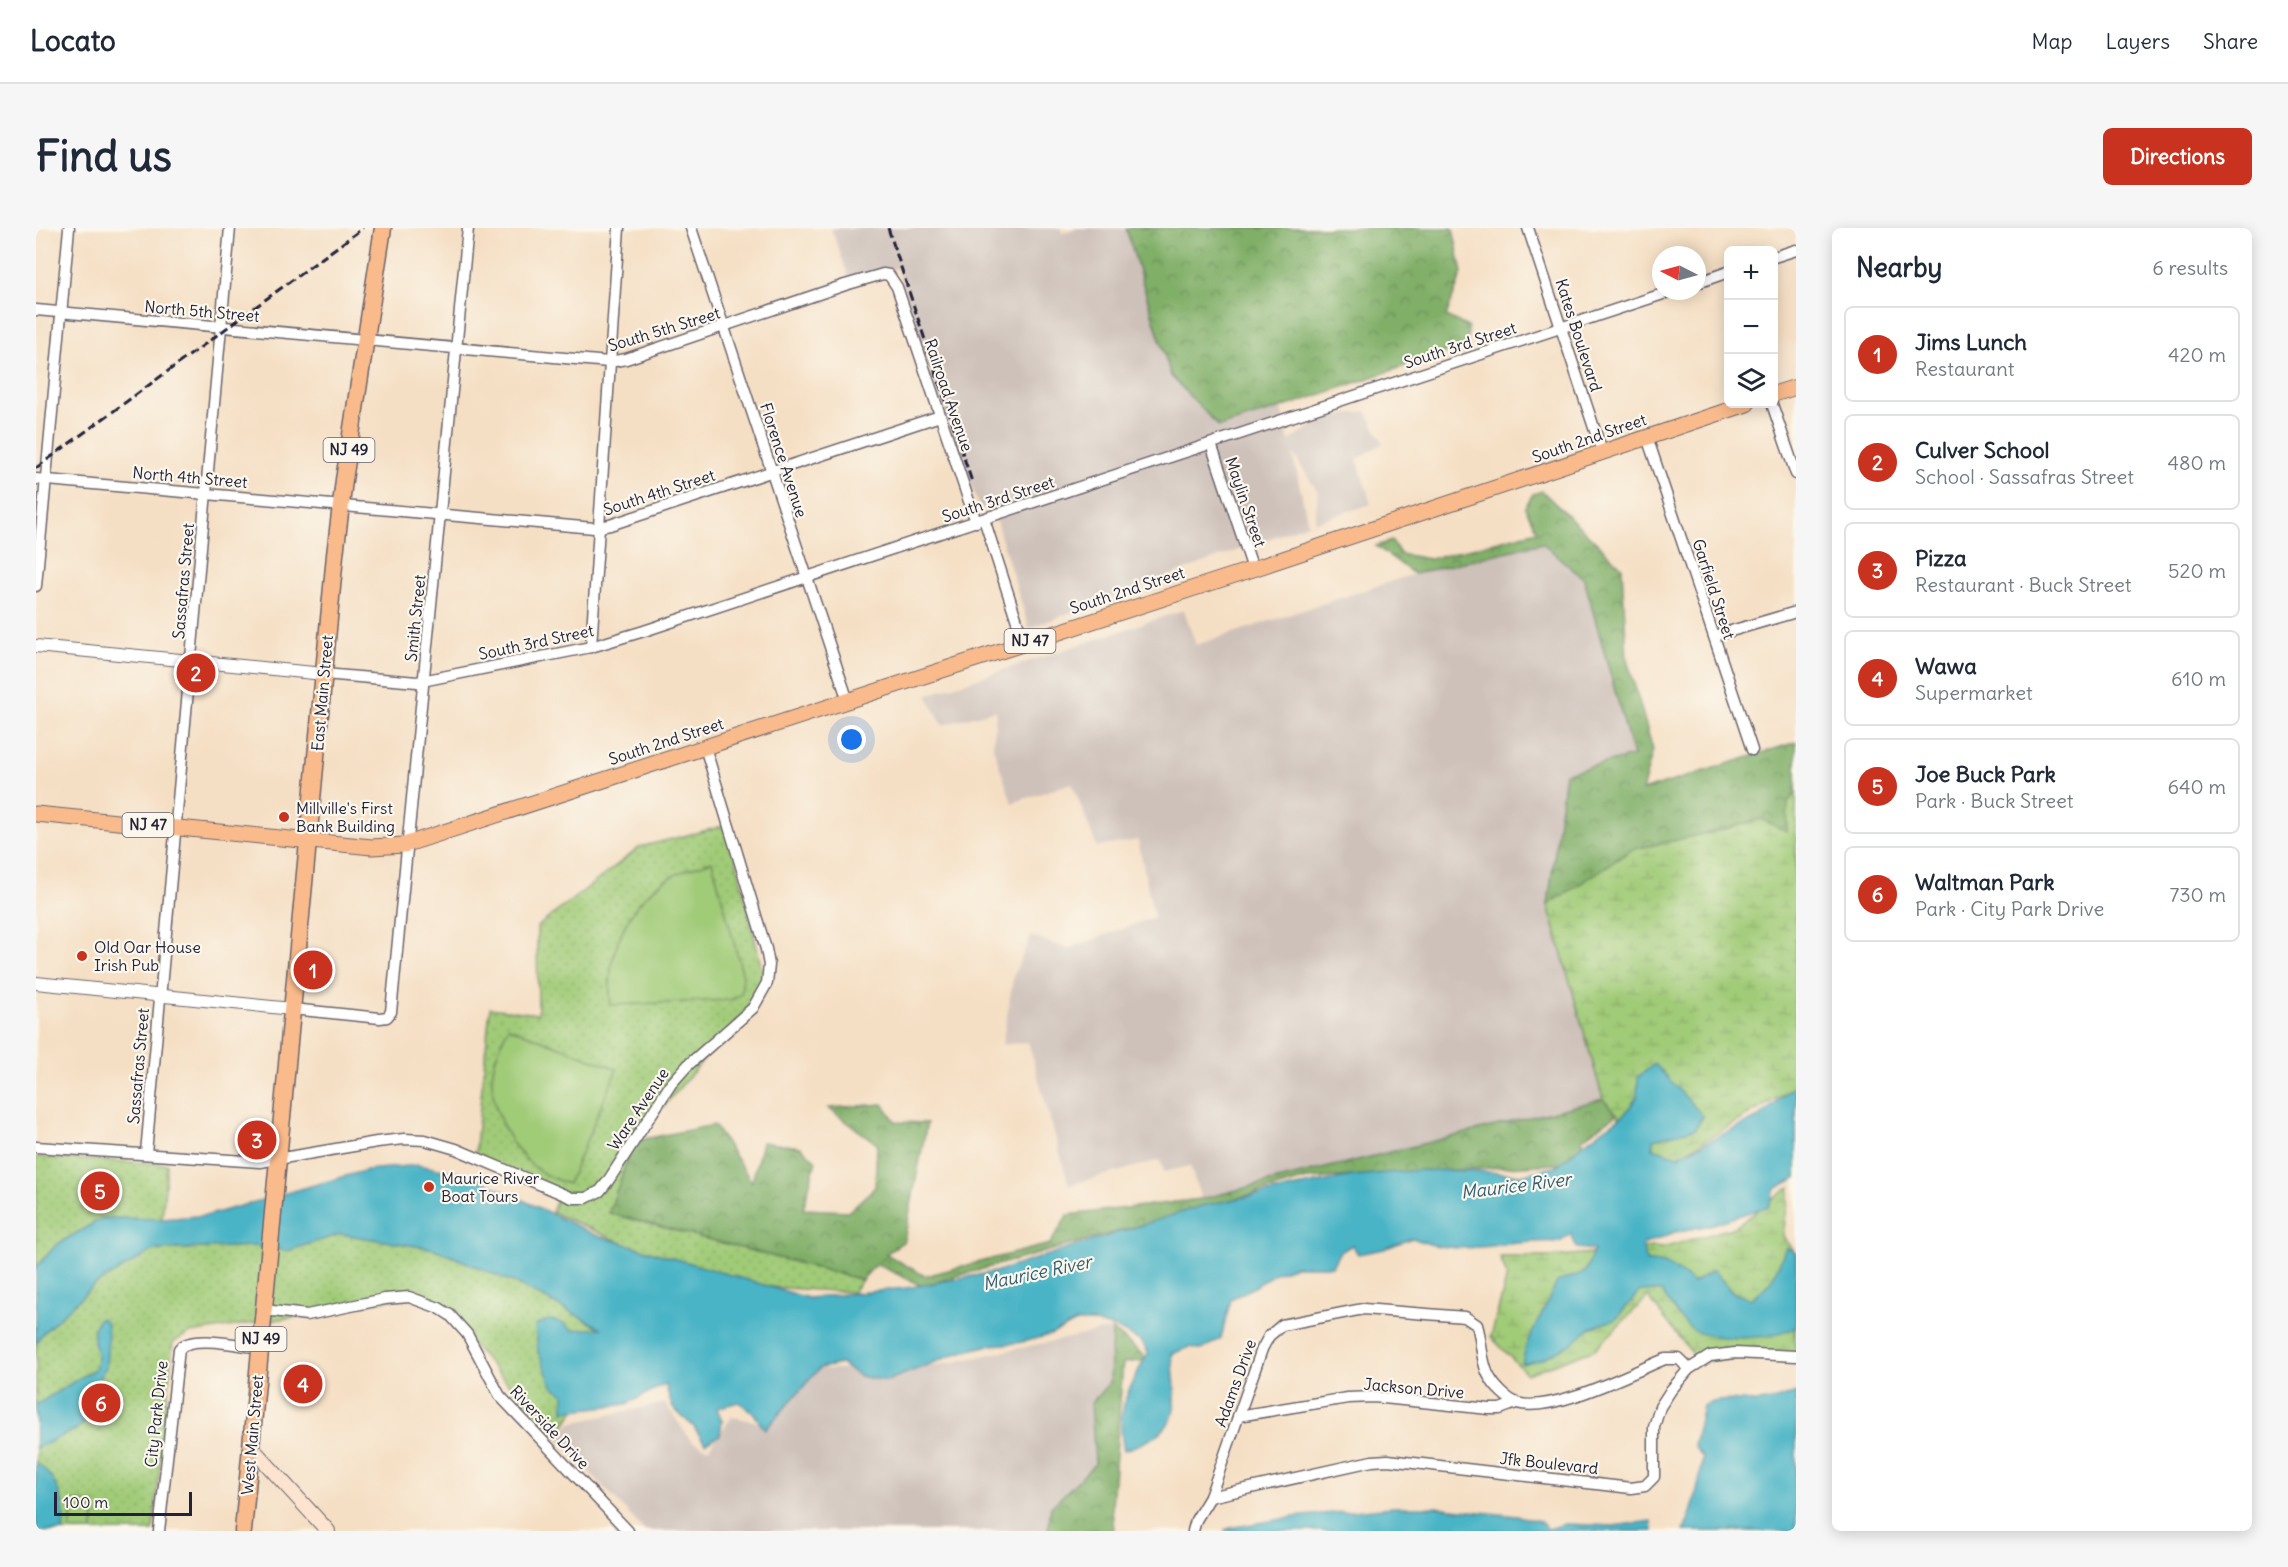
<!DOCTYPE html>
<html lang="en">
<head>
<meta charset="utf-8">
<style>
	:root { --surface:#fff; --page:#f6f6f7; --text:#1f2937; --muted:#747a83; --line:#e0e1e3; --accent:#c8321e }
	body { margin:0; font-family:Delius,sans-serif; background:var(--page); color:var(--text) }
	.controls { position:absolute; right:18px; top:18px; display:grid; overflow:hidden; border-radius:9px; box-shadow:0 3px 15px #0003 }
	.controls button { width:54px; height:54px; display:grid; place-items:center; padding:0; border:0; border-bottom:2px solid var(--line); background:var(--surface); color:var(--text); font:30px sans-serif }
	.compass { position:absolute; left:1616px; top:18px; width:54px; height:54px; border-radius:50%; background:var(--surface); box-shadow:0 3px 15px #0003; rotate:276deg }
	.scale { position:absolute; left:18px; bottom:15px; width:138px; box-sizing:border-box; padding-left:6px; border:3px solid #22223b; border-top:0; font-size:16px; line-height:21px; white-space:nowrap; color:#22223b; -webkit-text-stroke:4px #fbf7ec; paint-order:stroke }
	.you { position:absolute; left:816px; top:512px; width:21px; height:21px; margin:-15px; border:4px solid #fff; border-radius:50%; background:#1a73e8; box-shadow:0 0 0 9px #1a73e833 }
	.badge { display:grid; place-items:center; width:39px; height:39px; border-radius:50%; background:var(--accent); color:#fff; font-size:20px; font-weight:700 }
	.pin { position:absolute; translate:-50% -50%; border:3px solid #fff; box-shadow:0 2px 6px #0006 }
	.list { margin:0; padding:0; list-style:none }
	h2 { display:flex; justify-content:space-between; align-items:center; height:78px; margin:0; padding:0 24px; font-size:26px }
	h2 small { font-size:20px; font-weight:400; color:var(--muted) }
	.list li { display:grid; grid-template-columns:39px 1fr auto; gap:18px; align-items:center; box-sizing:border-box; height:96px; margin:0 12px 12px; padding:0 12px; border:2px solid var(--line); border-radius:9px }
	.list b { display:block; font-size:22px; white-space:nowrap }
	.list p { margin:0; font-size:20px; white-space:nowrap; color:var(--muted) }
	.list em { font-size:20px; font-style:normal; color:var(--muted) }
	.icon { flex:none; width:33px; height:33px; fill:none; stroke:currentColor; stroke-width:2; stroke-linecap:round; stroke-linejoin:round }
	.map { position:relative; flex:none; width:1760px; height:1303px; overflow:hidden; border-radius:9px }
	header { display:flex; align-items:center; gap:36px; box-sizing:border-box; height:84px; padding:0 30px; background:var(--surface); border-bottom:2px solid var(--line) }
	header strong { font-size:28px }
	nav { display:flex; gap:33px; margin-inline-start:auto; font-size:21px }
	.intro { display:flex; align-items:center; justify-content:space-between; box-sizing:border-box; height:144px; padding:0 36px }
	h1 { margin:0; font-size:42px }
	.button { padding:15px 27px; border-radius:9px; background:var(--accent); color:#fff; font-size:21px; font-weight:700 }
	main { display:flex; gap:36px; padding:0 36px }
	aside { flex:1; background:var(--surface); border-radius:9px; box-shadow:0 3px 15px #0003 }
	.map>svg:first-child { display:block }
	.industrial { fill:#cec1ba }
	.grass { fill:url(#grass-dots); stroke:#617659; stroke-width:1.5 }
	.forest { fill:url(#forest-crowns); stroke:#516852; stroke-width:1.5 }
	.wetland { fill:url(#wetland-marsh); stroke:#617659; stroke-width:1.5 }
	.pitch { fill:#a0cb77; stroke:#617659; stroke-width:1.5 }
	.water { fill:#49b4c6; stroke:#366b80; stroke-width:1.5 }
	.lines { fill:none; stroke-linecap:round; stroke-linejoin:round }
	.minor-casing { stroke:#6c646b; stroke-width:13 }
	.tertiary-casing { stroke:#6c646b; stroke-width:14 }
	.secondary-casing { stroke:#6c646b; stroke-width:16 }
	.primary-casing { stroke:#6c646b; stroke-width:17 }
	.trunk-casing { stroke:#6c646b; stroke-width:19 }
	.minor { stroke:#fff; stroke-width:10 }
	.tertiary { stroke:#fff; stroke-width:12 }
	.secondary { stroke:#fde4d1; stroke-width:14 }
	.primary { stroke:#fabb8c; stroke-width:15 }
	.trunk { stroke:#fabb8c; stroke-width:16 }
	.rail { stroke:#22223b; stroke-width:3; stroke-dasharray:9 4.5; stroke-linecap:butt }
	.poi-dot { fill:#c8321e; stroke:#fbf7ec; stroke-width:2 }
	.labels { text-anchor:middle; stroke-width:4.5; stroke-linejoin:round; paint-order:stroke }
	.shield { fill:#fbf7ec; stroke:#636270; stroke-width:1.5 }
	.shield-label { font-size:15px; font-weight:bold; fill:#22223b }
	.street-label { font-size:16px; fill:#22223b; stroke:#fbf7ec }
	.poi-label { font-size:16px; fill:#22223b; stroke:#fbf7ec; text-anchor:start }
	.water-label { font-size:18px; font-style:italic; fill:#325c73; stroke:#fbf7ec }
</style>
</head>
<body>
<header>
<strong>Locato</strong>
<nav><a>Map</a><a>Layers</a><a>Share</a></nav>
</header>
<div class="intro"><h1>Find us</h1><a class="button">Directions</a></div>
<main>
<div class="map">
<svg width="1760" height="1303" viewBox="0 0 1760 1303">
	<defs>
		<pattern id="grass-dots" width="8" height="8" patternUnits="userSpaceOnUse" patternTransform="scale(1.5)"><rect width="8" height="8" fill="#a0cb77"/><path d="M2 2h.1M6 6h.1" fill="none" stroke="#8aae68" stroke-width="1.8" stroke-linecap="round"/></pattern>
		<pattern id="forest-crowns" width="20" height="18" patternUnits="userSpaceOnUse" patternTransform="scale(1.5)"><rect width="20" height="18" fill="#80af68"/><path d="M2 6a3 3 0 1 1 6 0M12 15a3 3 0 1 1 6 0" fill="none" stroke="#688e57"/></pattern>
		<pattern id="wetland-marsh" width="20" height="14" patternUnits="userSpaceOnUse" patternTransform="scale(1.5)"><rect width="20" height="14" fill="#a0cb77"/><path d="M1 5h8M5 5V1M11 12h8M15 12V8" fill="none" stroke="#8aae68"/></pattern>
	</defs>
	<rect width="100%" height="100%" fill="#fbf7ec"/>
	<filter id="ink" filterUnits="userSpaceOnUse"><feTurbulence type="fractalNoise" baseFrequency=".0167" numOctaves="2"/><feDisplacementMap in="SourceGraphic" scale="12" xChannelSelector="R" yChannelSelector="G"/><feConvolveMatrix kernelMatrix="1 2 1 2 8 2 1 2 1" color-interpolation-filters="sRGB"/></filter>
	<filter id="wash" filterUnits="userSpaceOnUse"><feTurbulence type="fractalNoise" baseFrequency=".008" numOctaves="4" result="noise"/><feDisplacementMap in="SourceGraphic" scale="24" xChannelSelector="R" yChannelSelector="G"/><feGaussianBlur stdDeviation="1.35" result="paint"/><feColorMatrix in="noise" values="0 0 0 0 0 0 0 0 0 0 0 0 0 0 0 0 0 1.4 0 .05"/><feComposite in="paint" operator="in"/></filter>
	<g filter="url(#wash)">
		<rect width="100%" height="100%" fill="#f5dfc4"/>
		<g class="industrial">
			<path d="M 795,0 L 1025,0 L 1026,5 L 1041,0 L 1090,0 L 1135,148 L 1183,199 L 1245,180 L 1253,213 L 1288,191 L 1330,183 L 1347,215 L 1321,231 L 1335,276 L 1279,294 L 1282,264 L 1256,224 L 1272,296 L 993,400 L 955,277 L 944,281 L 897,152 L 861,40 L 815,55 Z"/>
			<path d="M 1506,315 L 1548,351 L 1597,528 L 1512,677 L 1567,871 L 1165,971 L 1154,938 L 1128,944 L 1124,932 L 1033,957 L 992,814 L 966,817 L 978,746 L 995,708 L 1032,721 L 1118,689 L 1102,612 L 1061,619 L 1036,555 L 976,575 L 957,519 L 960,482 L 906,497 L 891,467 L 1148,382 L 1160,417 L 1378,346 Z"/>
			<path d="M 1076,1101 L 1074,1155 L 1055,1175 L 1059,1236 L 1015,1279 L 1012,1303 L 609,1303 L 521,1209 L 535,1195 L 629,1175 L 655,1213 L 672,1221 L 696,1189 L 733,1196 L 771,1142 L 899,1138 Z"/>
		</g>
		<g class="grass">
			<path d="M 692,597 L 730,759 L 598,913 L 573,985 L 826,1052 L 817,1064 L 679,1056 L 516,984 L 523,965 L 439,928 L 454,780 L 502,786 L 501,699 L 604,619 Z"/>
			<path d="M 0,929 L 131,936 L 126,991 L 66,990 L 20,1017 L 0,1040 Z"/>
			<path d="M 305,1006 L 399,1021 L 479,1055 L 567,1101 L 565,1141 L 521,1209 L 403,1080 L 377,1067 L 271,1087 L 154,1105 L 137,1114 L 117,1303 L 0,1303 L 0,1117 L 5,1107 L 58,1057 L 118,1022 L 219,1018 Z"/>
		</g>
		<g class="forest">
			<path d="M 1090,0 L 1417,0 L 1426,45 L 1410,88 L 1432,99 L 1431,117 L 1245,180 L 1183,199 L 1135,148 Z"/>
			<path d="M 1506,263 L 1586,339 L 1591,431 L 1617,522 L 1606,563 L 1760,514 L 1760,565 L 1752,574 L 1751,604 L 1724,591 L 1686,602 L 1595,622 L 1512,677 L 1529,545 L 1597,528 L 1548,351 L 1506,315 L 1378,346 L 1340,318 L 1356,313 L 1364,326 L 1394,331 L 1501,303 L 1489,279 L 1497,266 Z"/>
			<path d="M 1567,871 L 1581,886 L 1546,911 L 1552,934 L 1271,951 L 886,1058 L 840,1036 L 826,1052 L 573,985 L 598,913 L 678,897 L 716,954 L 726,914 L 765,919 L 780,933 L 767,981 L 813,983 L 839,959 L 841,916 L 792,880 L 847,876 L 860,894 L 891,895 L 868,1013 L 850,1026 L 889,1048 L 1014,1016 L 1032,987 L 1165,971 Z"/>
			<path d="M 1076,1101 L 1113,1132 L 1087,1135 L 1076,1278 L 1078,1303 L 1012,1303 L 1015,1279 L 1059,1236 L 1055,1175 L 1074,1154 Z"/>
		</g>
		<g class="wetland">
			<path d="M 1760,565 L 1760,859 L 1632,934 L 1610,928 L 1581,886 L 1567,871 L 1512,677 L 1595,622 L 1686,602 L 1725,591 L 1751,604 L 1752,574 Z"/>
			<path d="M 1754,959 L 1747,1008 L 1760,1027 L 1759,1128 L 1662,1133 L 1612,1069 L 1559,1121 L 1491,1146 L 1455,1109 L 1471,1048 L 1464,1029 L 1515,1029 L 1617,1019 L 1627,1020 L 1699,999 Z"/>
		</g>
		<g class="pitch">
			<path d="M 676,633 L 707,748 L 705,766 L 695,772 L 575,777 C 569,728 590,675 633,650 C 646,642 662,638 676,633 Z"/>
			<path d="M 472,799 L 581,841 L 532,956 C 525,953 517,951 510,947 C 478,928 457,889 456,853 C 456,834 465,815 472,799 Z"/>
			<path d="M 37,1273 L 59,1275 L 57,1303 L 34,1303 Z"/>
		</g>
		<g class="water">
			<path d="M 1619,836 L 1667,888 L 1659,901 L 1617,911 L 1617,920 L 1642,928 L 1725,888 L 1760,856 L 1760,950 L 1739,961 L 1733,978 L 1674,997 L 1639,1004 L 1606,1017 L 1611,1034 C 1629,1033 1644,1043 1657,1055 L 1677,1042 L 1696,1064 L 1714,1071 C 1737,1057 1740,1044 1750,1019 L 1760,1025 L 1760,1099 C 1742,1112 1673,1114 1655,1101 C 1643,1091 1634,1076 1626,1064 L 1604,1063 L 1580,1091 L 1554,1100 L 1536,1115 L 1506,1131 L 1486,1136 L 1490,1118 L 1521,1054 L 1549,1044 L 1558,1022 L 1541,1020 L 1535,1006 L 1524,1014 C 1482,1010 1440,1026 1398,1017 C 1390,1016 1383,1012 1376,1010 L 1348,1021 L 1322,1026 L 1316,1017 L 1303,1025 L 1296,1038 L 1260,1038 L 1239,1045 L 1220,1058 L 1195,1071 L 1185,1110 L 1166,1122 L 1154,1119 L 1136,1126 C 1141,1181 1148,1203 1088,1222 C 1078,1181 1094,1159 1112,1125 L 1106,1114 L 1080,1100 L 1056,1094 L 1041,1094 L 1014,1107 L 982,1115 L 954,1117 L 922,1125 L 851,1153 L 824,1148 L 805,1136 L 784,1140 L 729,1202 L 717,1184 L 702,1174 L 681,1180 L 686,1193 L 684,1207 L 669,1215 L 658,1199 L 637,1180 L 629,1156 L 591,1176 L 528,1183 L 528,1166 L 516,1158 L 502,1123 L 499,1098 C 513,1089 524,1091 536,1102 L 565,1100 L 479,1055 L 399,1021 L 305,1006 L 251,1023 L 219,1018 L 118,1022 L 58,1057 L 5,1107 L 0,1117 L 0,1040 L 20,1017 L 66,990 L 126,991 L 173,987 L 331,942 L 382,937 L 437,948 L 559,1007 L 772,1070 L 870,1060 L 959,1044 L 1165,978 L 1316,948 L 1385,942 L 1443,943 L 1485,947 L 1521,938 L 1548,915 L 1588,887 L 1601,869 L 1602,849 Z"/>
			<path d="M 63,1090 L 67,1091 L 71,1096 L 72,1111 L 70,1139 L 54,1165 L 55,1190 L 39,1202 L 0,1220 L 0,1177 L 60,1140 C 60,1135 62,1128 61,1124 C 57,1110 54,1104 63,1090 Z"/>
			<path d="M 1760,1164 L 1760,1303 L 1647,1303 C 1657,1286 1664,1250 1667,1230 L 1658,1218 L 1667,1178 C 1686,1168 1703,1174 1723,1174 C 1736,1173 1748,1169 1760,1164 Z"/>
			<path d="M 0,1234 C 22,1251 31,1276 27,1303 L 0,1303 Z"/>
			<path d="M 1356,1279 L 1399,1279 L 1481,1288 L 1503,1293 L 1512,1301 L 1529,1296 L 1577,1298 L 1616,1293 L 1617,1303 L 1188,1303 L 1194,1300 L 1257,1289 Z"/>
		</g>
	</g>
	<g filter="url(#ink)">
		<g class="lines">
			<g class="minor-casing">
				<g id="minor">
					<path d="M 655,0 L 812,473"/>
					<path d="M 1492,0 L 1566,224"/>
					<path d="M 1738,29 L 1760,22"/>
					<path d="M 1661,55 L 1692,44"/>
					<path d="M 0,82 L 573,134 L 590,131 L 809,57 L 847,46 L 853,47 L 861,59 L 940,294"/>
					<path d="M 1736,176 L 1760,246"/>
					<path d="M 1611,209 L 1716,522"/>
					<path d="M 1175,216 L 1217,341"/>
					<path d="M 0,251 L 558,300 L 574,297 L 904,188"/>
					<path d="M 948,291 L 988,415"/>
					<path d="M 0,358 L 33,0"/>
					<path d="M 1678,408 L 1760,384"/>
					<path d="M 555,419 L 583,0"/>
					<path d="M 288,446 L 381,454 L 555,419 L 608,403 L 1636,63"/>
					<path d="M 256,781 L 344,790 L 351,789 L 355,784 L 432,0"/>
					<path d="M 0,919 L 224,934 L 341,914 L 368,911 L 389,912 L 420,921 L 536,970 L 550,970 L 564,963 L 572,953 L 635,856 L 652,837 L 717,780 L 731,755 L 733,737 L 730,721 L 669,519"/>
					<path d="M 110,925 L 194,0"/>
					<path d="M 228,1082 L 271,1087 L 349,1071 L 373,1069 L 403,1080 L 414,1087 L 431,1106 L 464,1168 L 592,1303"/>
					<path d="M 1202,1188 L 1312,1170 L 1338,1169 L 1453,1181 L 1464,1181 L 1480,1175"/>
					<path d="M 1174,1269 L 1336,1233 L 1352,1232 L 1595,1260 L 1609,1258 L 1618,1249 L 1618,1199 L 1624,1179 L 1635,1162 L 1653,1141 L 1674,1128 L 1699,1125 L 1760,1128"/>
					<path d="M 123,1303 L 143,1121 C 156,1106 205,1118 224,1120"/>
					<path d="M 1157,1303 L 1160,1292 L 1174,1269 L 1226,1121 L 1233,1108 L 1246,1097 L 1327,1081 L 1429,1089 L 1441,1097 C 1446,1113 1445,1136 1454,1150 C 1459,1159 1471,1171 1481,1175 C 1515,1186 1595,1145 1629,1131 L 1643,1131 L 1653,1141"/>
				</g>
			</g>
			<g class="tertiary-casing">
				<g id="tertiary">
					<path d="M 0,418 L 288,446"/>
					<path d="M 0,755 L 256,781"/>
				</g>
			</g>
			<g class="secondary-casing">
				<path id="secondary" d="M 215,1219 L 292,1303"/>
			</g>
			<g class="primary-casing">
				<g id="primary">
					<path d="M 1738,166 L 1760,159"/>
					<path d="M 0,586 L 336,619 L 368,617 L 1217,341 L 1711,176"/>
				</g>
			</g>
			<g class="trunk-casing">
				<path id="trunk" d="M 207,1303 L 299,327 L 308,252 L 347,0"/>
			</g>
			<use href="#minor" class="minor"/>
			<use href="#tertiary" class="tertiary"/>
			<use href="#secondary" class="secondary"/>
			<use href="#primary" class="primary"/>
			<use href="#trunk" class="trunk"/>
			<g class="rail">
				<path d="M 852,0 L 936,254"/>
				<path d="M 0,240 L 327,0"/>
			</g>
		</g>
	</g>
	<g class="poi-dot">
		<circle cx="248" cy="589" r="6"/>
		<circle cx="46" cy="728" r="6"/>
		<circle cx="393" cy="959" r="6"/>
	</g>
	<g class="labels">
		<g class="shield">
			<rect x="287.5" y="210" width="51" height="24" rx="4.5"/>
			<rect x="968.5" y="401" width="51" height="24" rx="4.5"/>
			<rect x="86.5" y="585" width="51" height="24" rx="4.5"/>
			<rect x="199.5" y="1099" width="51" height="24" rx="4.5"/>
		</g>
		<g class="shield-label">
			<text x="313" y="227">NJ 49</text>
			<text x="994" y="418">NJ 47</text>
			<text x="112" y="602">NJ 47</text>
			<text x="225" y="1116">NJ 49</text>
		</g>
		<g class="street-label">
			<text transform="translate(166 83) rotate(5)" y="6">North 5th Street</text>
			<text transform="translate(628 101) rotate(-17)" y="6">South 5th Street</text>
			<text transform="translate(1543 107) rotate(72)" y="6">Kates Boulevard</text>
			<text transform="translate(1424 117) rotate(-18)" y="6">South 3rd Street</text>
			<text transform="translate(913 167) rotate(71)" y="6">Railroad Avenue</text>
			<text transform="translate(1553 210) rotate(-19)" y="6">South 2nd Street</text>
			<text transform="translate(748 232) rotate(72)" y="6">Florence Avenue</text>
			<text transform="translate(154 249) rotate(5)" y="6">North 4th Street</text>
			<text transform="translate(623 264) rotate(-18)" y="6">South 4th Street</text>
			<text transform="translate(962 271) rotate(-18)" y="6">South 3rd Street</text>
			<text transform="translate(1210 274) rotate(71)" y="6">Maylin Street</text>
			<text transform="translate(147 353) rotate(-85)" y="6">Sassafras Street</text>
			<text transform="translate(1678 361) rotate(72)" y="6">Garfield Street</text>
			<text transform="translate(1091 362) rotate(-18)" y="6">South 2nd Street</text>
			<text transform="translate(379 390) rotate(-84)" y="6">Smith Street</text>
			<text transform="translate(500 414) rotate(-12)" y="6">South 3rd Street</text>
			<text transform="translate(286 465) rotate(-85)" y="6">East Main Street</text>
			<text transform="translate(630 513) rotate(-18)" y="6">South 2nd Street</text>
			<text transform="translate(102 838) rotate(-85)" y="6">Sassafras Street</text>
			<text transform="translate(602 881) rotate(-56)" y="6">Ware Avenue</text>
			<text transform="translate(1199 1155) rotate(-70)" y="6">Adams Drive</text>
			<text transform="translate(1378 1160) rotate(5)" y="6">Jackson Drive</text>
			<text transform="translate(120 1186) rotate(-84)" y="6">City Park Drive</text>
			<text transform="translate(514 1199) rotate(47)" y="6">Riverside Drive</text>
			<text transform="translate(216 1207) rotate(-85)" y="6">West Main Street</text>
			<text transform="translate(1513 1235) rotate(6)" y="6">Jfk Boulevard</text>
		</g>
		<g class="poi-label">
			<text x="260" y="586">Millville's First<tspan x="260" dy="18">Bank Building</tspan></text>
			<text x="58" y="725">Old Oar House<tspan x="58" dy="18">Irish Pub</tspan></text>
			<text x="405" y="956">Maurice River<tspan x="405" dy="18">Boat Tours</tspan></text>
		</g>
		<g class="water-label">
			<text transform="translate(1480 958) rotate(-7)" y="6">Maurice River</text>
			<text transform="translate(1001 1045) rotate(-12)" y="6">Maurice River</text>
		</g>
	</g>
</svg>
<div class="controls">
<button>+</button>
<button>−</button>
<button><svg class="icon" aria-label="layers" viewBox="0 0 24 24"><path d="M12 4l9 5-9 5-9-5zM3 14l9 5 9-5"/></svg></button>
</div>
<svg class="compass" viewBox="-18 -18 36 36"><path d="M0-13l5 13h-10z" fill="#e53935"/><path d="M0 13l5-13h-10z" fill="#747a83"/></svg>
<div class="scale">100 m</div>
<div class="you"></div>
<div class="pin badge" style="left:277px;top:742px">1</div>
<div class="pin badge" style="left:160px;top:445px">2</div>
<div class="pin badge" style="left:221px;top:912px">3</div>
<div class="pin badge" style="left:267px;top:1156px">4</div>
<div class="pin badge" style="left:64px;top:963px">5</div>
<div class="pin badge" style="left:65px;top:1175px">6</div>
</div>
<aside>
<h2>Nearby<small>6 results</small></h2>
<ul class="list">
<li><span class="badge">1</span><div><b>Jims Lunch</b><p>Restaurant</p></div><em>420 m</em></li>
<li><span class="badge">2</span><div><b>Culver School</b><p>School · Sassafras Street</p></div><em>480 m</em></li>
<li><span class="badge">3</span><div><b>Pizza</b><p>Restaurant · Buck Street</p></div><em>520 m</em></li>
<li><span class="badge">4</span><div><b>Wawa</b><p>Supermarket</p></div><em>610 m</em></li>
<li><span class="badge">5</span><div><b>Joe Buck Park</b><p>Park · Buck Street</p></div><em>640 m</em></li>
<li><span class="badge">6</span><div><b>Waltman Park</b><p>Park · City Park Drive</p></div><em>730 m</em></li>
</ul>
</aside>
</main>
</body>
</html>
